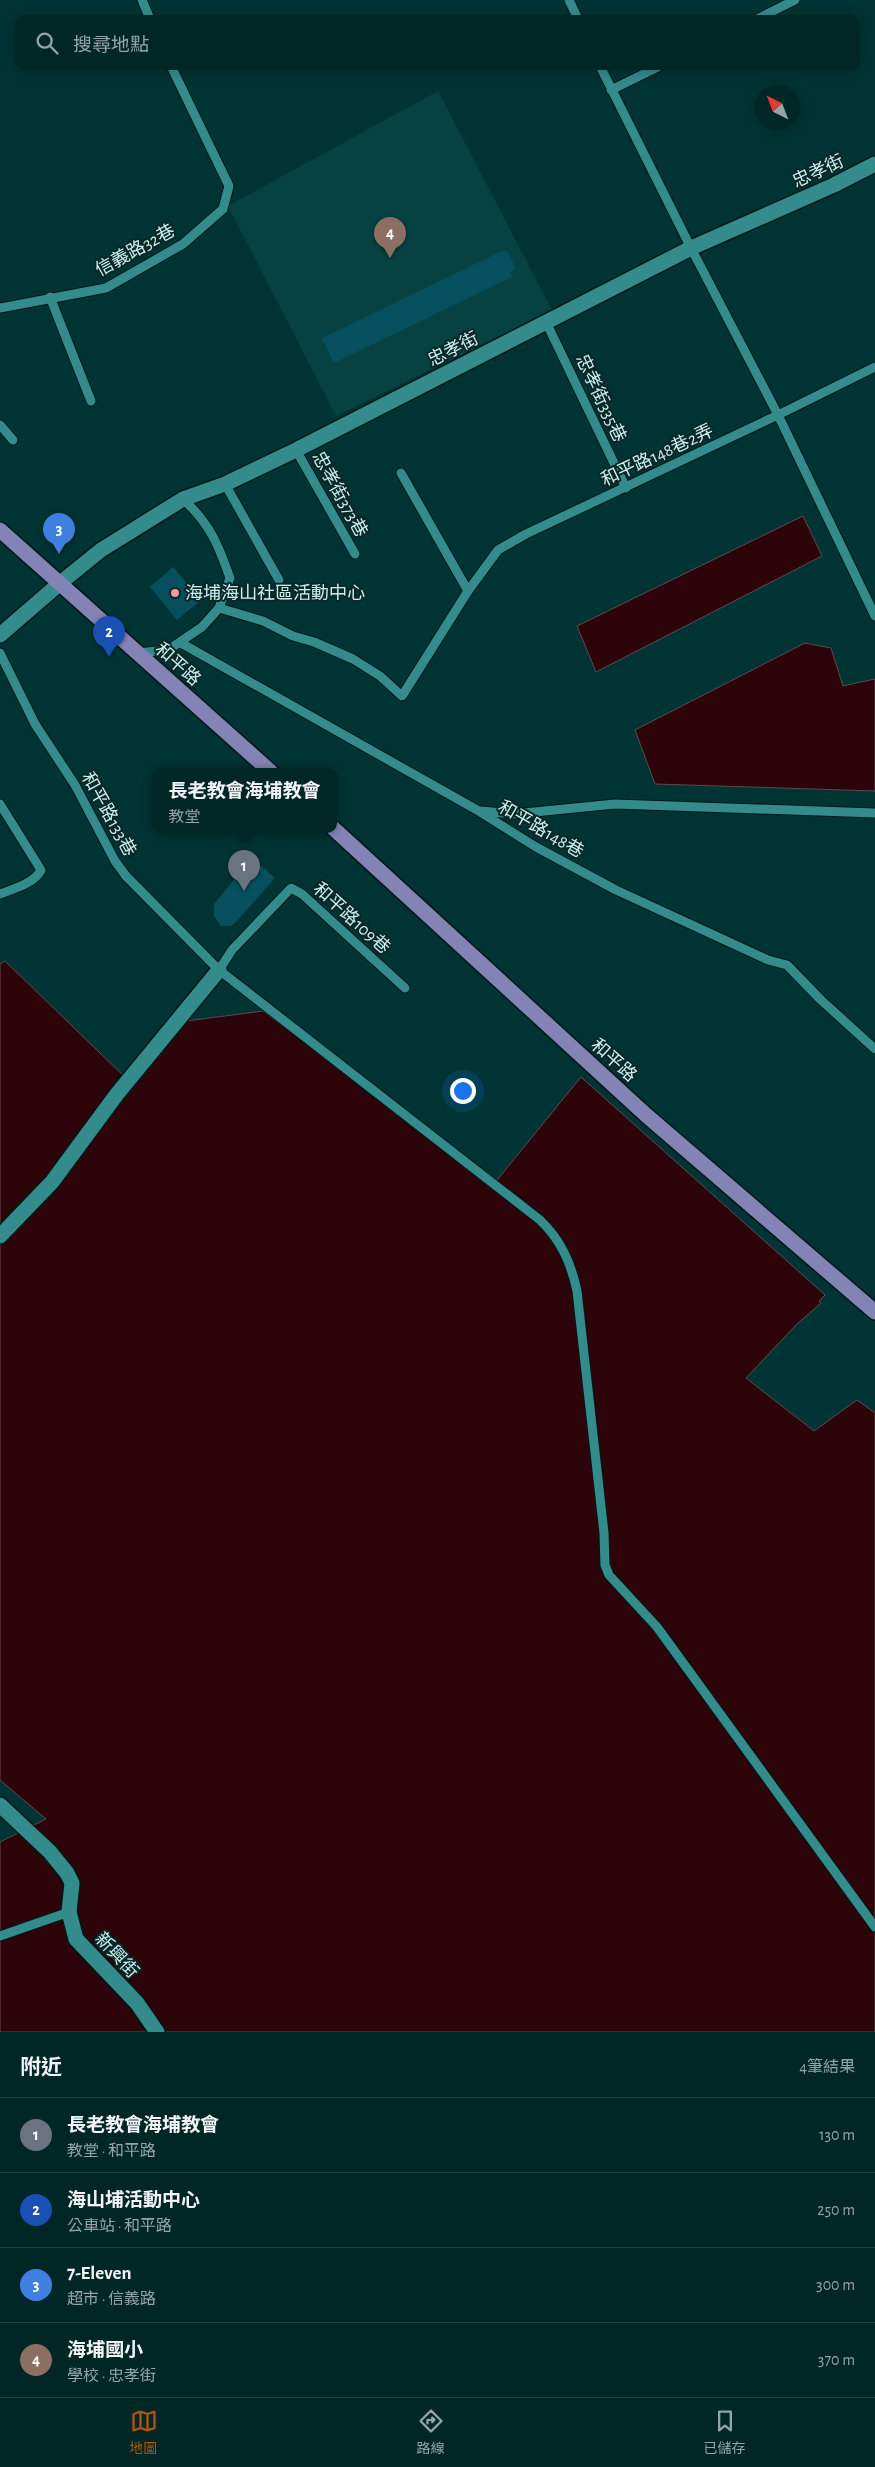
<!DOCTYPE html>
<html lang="zh-TW">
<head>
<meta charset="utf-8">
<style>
	:root { --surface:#002626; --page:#0e3232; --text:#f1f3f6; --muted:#95a5a7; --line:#224343; --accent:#b45309 }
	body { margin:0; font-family:"Alegreya Sans","Noto Sans TC",sans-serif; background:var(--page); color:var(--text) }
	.compass { position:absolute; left:755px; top:85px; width:45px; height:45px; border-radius:50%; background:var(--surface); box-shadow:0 2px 12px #0003; rotate:318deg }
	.you { position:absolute; left:462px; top:1090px; width:18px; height:18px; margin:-12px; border:4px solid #fff; border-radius:50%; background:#1a73e8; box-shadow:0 0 0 8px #1a73e833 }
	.badge { display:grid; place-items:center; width:32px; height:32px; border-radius:50%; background:var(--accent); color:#fff; font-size:16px; font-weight:700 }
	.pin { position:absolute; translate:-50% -41px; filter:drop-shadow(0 1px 2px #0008) }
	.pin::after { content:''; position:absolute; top:26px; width:18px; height:15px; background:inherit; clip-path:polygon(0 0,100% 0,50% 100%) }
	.popup { position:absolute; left:152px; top:768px; width:185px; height:65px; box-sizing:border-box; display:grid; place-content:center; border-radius:10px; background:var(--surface); filter:drop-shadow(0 1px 4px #0005); font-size:16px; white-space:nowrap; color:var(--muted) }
	.popup b { font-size:19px; color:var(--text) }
	.popup::after { content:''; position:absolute; left:50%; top:100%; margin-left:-10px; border:10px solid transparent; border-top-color:var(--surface) }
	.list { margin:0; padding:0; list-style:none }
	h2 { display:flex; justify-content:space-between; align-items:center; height:65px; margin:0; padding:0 20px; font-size:21px }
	h2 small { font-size:16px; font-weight:400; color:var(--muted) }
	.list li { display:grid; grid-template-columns:32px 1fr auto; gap:15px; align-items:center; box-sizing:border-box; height:75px; padding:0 20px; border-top:1px solid var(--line) }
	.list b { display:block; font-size:19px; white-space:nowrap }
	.list p { margin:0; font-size:16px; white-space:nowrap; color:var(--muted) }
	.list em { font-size:16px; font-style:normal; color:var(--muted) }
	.icon { flex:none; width:28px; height:28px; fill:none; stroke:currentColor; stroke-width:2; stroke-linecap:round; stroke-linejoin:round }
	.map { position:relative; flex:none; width:875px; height:2032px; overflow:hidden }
	.search { position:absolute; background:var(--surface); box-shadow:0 2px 12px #0003; left:15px; right:15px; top:15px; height:55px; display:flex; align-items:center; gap:12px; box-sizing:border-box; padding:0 18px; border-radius:10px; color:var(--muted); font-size:19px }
	.sheet { height:365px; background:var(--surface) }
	nav { display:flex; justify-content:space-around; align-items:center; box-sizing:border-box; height:70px; border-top:1px solid var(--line); background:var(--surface); font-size:14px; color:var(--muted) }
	nav a { display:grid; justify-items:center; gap:2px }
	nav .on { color:var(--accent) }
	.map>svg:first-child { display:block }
	.built { fill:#064242 }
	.water { fill:#2e040b; stroke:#5c4b4f }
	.building { fill:#06505d }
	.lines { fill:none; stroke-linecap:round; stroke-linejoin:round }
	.service-casing { stroke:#001818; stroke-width:11 }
	.minor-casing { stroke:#001818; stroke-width:18 }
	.tertiary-casing { stroke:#001818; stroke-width:18 }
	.primary-casing { stroke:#001818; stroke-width:18 }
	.service { stroke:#338b8b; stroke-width:9 }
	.minor { stroke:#338b8b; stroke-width:15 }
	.tertiary { stroke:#338b8b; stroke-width:15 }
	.primary { stroke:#8383b5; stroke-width:15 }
	.poi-dot { fill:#f49aa1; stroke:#0b2727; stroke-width:2 }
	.labels { text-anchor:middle; stroke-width:4; stroke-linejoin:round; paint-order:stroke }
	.street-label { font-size:18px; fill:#c8f0ef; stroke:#0b2727 }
	.poi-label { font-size:18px; fill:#c8f0ef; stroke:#0b2727; text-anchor:start }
</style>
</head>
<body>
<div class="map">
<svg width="875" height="2032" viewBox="0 0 875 2032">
	<rect width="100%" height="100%" fill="#033"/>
	<path class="built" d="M 438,91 L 552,310 L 336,416 L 228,206 Z"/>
	<g class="water">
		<path d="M 803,516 L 822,556 L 596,672 L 577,626 Z"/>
		<path d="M 805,643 L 831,648 L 843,686 L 875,679 L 875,791 L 655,784 L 635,730 Z"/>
		<path d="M 5,961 L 131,1083 L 186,1021 L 263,1011 L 493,1185 L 581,1077 L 825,1295 L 819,1301 L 821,1303 L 797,1324 L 746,1378 L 814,1431 L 857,1400 L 875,1413 L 875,2032 L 0,2032 L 0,1842 L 46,1819 L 0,1780 L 0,964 Z"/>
	</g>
	<g class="building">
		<path d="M 502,251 L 508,252 L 516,269 L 510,272 L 512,277 L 334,363 L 322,338 Z"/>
		<path d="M 173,567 L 201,600 L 177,620 L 150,587 Z"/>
		<path d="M 252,858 L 275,878 L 236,922 L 231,926 L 221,926 L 214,916 L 214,904 Z"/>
	</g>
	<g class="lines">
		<g class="service-casing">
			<g id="service">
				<path d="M 142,0 L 150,19"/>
				<path d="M 569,0 L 578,19"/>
				<path d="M 757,19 L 795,0"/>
				<path d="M 600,66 L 691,248 L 778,415 L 875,616"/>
				<path d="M 611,90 L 660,66"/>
				<path d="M 50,297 L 91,401"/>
				<path d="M 0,308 L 106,288 L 183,244 L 223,209 L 229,186 L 171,66"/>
				<path d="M 546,322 L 626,488"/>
				<path d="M 0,425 L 13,440"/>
				<path d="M 296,450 L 355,554"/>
				<path d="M 401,473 L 468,591"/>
				<path d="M 225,484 L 279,580"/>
				<path d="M 219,608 L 263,621 L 293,636 L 314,642 L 353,659 L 380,676 L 402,696 L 468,591 L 498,550 L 526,534 L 778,415 L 875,367"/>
				<path d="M 181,643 L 477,810 L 536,847 L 616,890 L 768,960 L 787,965 L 821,1000 L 875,1049"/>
				<path d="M 0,653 L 35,724 L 75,785 L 115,861 L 126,876 L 219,970 L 540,1220 C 561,1240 571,1263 577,1291 L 604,1533 L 605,1565 L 609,1575 L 657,1627 L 875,1927"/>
				<path d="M 137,653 L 168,650 L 202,627 L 219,608 L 230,578 C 218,544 210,524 183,499"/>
				<path d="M 0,804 L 41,870 C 35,883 13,889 0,894"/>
				<path d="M 481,811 L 514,814 L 615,804 L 875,813"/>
				<path d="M 219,970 L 232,950 L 291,888 L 302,894 L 405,988"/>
				<path d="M 0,1936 L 69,1912"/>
			</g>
		</g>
		<g class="minor-casing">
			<g id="minor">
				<path d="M 0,635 L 59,584"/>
				<path d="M 0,1236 L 52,1182 L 117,1094 L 219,970"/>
				<path d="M 0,1805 L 50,1852 L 67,1873 L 72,1883 L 69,1912 L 76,1939 L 137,2003 L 157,2032"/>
			</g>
		</g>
		<g class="tertiary-casing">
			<path id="tertiary" d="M 59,584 L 101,550 L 183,499 L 225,484 L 296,450 L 691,248 L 834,185 L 875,164"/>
		</g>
		<g class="primary-casing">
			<g id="primary">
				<path d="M 0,530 L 271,772"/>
				<path d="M 333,828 L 646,1115 L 875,1312"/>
			</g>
		</g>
		<use href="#service" class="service"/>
		<use href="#minor" class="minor"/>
		<use href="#tertiary" class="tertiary"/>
		<use href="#primary" class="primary"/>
	</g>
	<circle class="poi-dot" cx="175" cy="593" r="5"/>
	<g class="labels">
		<g class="street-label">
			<text transform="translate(818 171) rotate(-25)" y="6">忠孝街</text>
			<text transform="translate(135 250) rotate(-29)" y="6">信義路32巷</text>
			<text transform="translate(453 349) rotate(-27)" y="6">忠孝街</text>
			<text transform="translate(601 398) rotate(65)" y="6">忠孝街335巷</text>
			<text transform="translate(657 455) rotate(-25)" y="6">和平路148巷2弄</text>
			<text transform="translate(340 494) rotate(61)" y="6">忠孝街373巷</text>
			<text transform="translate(178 664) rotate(42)" y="6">和平路</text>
			<text transform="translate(109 814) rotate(61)" y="6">和平路133巷</text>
			<text transform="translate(541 829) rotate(30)" y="6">和平路148巷</text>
			<text transform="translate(352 918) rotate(42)" y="6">和平路109巷</text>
			<text transform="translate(614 1060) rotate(42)" y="6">和平路</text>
			<text transform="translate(117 1955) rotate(47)" y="6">新興街</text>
		</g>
		<g class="poi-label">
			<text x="185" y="599">海埔海山社區活動中心</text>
		</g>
	</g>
</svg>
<svg class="compass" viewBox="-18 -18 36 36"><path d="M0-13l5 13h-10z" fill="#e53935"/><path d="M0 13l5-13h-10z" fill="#95a5a7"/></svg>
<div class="you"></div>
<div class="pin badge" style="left:244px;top:891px;background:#6b7280">1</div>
<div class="popup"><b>長老教會海埔教會</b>教堂</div>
<div class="pin badge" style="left:109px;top:657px;background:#1a4fb4">2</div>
<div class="pin badge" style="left:59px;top:554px;background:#3f7fe0">3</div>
<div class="pin badge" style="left:390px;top:258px;background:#8d6e63">4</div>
<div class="search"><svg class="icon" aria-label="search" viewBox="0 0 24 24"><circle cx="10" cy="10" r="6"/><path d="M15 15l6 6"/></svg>搜尋地點</div>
</div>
<section class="sheet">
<h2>附近<small>4筆結果</small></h2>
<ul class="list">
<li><span class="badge" style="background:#6b7280">1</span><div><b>長老教會海埔教會</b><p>教堂 · 和平路</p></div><em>130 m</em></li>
<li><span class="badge" style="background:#1a4fb4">2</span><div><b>海山埔活動中心</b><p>公車站 · 和平路</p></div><em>250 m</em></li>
<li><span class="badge" style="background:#3f7fe0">3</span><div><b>7-Eleven</b><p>超市 · 信義路</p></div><em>300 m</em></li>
<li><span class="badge" style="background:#8d6e63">4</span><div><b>海埔國小</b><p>學校 · 忠孝街</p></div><em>370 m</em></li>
</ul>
</section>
<nav>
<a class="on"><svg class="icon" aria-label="map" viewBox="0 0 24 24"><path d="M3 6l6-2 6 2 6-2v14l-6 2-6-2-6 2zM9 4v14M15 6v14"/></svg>地圖</a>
<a><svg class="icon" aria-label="directions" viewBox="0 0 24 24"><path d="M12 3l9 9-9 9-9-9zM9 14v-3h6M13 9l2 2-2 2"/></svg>路線</a>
<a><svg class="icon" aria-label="saved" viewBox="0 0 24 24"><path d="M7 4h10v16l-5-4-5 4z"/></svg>已儲存</a>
</nav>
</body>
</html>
